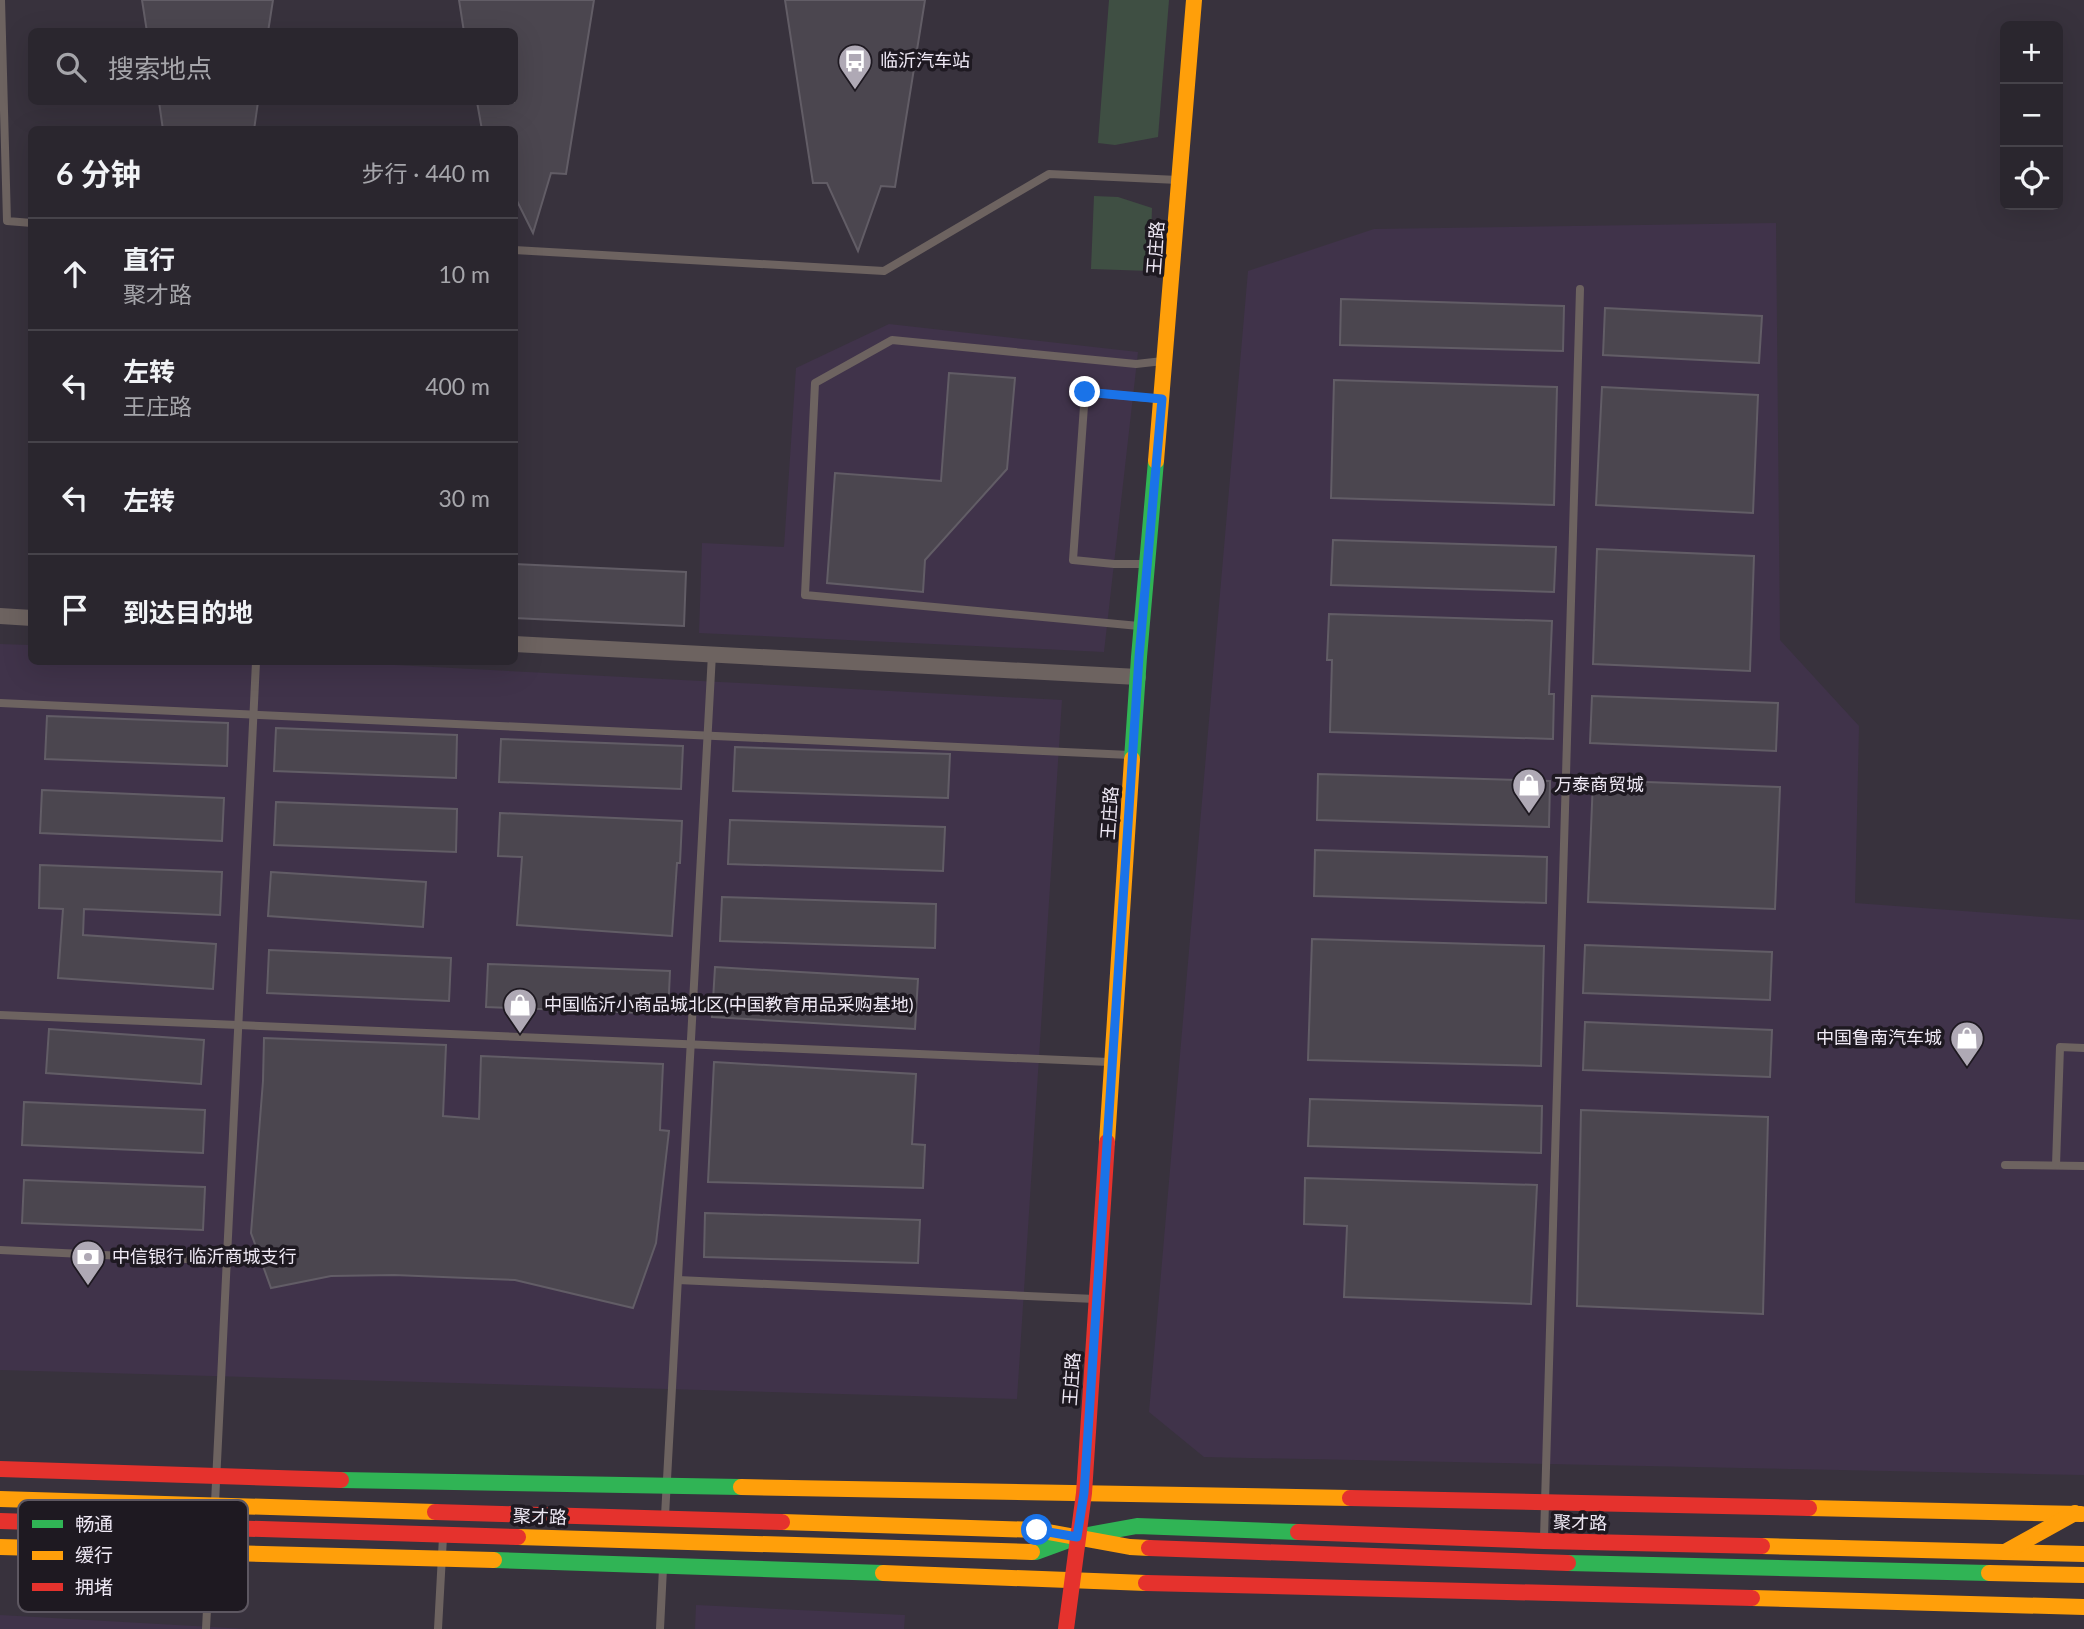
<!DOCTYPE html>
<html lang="zh">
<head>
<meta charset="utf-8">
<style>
	:root { --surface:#2a262e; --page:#322e36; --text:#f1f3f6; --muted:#a5a5aa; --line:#46434a }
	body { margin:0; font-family:Lato,"Noto Sans SC",sans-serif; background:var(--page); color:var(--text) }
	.controls { position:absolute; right:21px; top:21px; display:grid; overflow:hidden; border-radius:10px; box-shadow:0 7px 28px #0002 }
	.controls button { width:63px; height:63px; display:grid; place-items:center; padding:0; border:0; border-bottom:2px solid var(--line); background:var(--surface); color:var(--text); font:35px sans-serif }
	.stop { position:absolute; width:21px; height:21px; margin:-16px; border:5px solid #1a73e8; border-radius:50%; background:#fff }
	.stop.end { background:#1a73e8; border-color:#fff; box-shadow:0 2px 7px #0008 }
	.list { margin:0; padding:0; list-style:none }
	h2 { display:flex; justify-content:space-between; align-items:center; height:91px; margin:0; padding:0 28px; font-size:30px }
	h2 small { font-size:23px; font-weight:400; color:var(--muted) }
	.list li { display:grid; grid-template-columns:46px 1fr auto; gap:21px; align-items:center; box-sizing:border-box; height:112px; padding:0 28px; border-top:2px solid var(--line) }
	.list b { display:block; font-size:26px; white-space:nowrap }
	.list p { margin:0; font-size:23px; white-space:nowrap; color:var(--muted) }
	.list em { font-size:23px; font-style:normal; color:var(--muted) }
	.icon { flex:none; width:38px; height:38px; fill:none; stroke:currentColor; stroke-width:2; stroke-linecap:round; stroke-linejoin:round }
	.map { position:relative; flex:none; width:2084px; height:1629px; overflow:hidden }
	.search { position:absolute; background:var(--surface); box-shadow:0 7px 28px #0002; left:28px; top:28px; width:490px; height:77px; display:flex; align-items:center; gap:18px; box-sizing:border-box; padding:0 24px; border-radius:10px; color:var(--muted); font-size:26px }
	.panel { position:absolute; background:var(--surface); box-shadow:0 7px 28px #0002; left:28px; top:126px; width:490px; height:539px; border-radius:10px }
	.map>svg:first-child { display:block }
	.built { fill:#40334a }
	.green { fill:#3f4f43 }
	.building { fill:#4b464f; stroke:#625d66; stroke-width:2 }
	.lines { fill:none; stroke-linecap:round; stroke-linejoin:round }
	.lane { stroke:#6d6360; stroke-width:8 }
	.street { stroke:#6d6360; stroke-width:16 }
	.fast { stroke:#30b455; stroke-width:16 }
	.slow { stroke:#ff9f0a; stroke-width:16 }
	.jam { stroke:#e5322d; stroke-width:16 }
	.route { stroke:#1a73e8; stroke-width:9 }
	.labels { text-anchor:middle; stroke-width:7; stroke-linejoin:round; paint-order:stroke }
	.poi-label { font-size:18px; fill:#efe9f5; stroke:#1e1921; text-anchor:start }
	.street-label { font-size:18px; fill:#efe9f5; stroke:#1e1921 }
	.key { fill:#1e1921; stroke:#5d5761; stroke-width:2 }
	.key-label { font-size:19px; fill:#efe9f5 }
</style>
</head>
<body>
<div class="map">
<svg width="2084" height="1629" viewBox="0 0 2084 1629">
	<rect width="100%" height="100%" fill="#38323d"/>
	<g class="built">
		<path d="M 1776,223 L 1780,640 L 1859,726 L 1855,903 L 2084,920 L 2084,1475 L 1204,1457 L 1149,1412 L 1248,271 L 1374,229 Z"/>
		<path d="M 889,324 L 1138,352 L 1104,652 L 699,633 L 702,543 L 784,547 L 796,368 Z"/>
		<path d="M 0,644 L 31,645 L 32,662 L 338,662 L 1062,700 L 1017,1399 L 0,1370 Z"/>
		<path d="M 696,1605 L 905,1615 L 904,1629 L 695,1629 Z"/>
		<path d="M 0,1615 L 247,1629 L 0,1629 Z"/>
	</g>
	<g class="green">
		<path d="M 1109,0 L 1169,0 L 1158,137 L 1115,145 L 1098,143 Z"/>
		<path d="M 1094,196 L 1118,197 L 1152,208 L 1150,271 L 1091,269 Z"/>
	</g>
	<g class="building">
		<path d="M 142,0 L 273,0 L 268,32 L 147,32 Z"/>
		<path d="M 459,0 L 594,0 L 566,174 L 551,173 L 533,233 L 514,195 L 514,130 L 482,130 L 477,102 L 514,102 L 514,32 L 464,32 Z"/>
		<path d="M 785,0 L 925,0 L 895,187 L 881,186 L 858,251 L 827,183 L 813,183 Z"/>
		<path d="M 159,102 L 258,102 L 254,130 L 163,130 Z"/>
		<path d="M 1341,299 L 1564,306 L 1563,351 L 1340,345 Z"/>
		<path d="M 1605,308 L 1762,316 L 1759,363 L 1603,355 Z"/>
		<path d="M 949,373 L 1015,378 L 1007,469 L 925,560 L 923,592 L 827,583 L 835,473 L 941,481 Z"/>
		<path d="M 1334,380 L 1557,387 L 1554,505 L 1331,498 Z"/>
		<path d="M 1602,387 L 1758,395 L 1753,513 L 1596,505 Z"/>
		<path d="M 1333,540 L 1556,547 L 1554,592 L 1331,585 Z"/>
		<path d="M 1597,549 L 1754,556 L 1750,671 L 1593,664 Z"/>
		<path d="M 514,564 L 686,572 L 684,626 L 514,618 Z"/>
		<path d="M 1329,614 L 1552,621 L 1549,694 L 1554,694 L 1553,739 L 1330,732 L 1332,660 L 1327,660 Z"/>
		<path d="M 1592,696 L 1778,703 L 1776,751 L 1590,743 Z"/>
		<path d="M 47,716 L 228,723 L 227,766 L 45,759 Z"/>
		<path d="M 276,728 L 457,735 L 456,778 L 274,771 Z"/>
		<path d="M 501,739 L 683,746 L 681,789 L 499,782 Z"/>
		<path d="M 735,747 L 950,754 L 948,798 L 733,791 Z"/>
		<path d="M 1318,774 L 1550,781 L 1549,827 L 1317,820 Z"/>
		<path d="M 1593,780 L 1780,787 L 1775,909 L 1588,902 Z"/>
		<path d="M 42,790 L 224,798 L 222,841 L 40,833 Z"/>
		<path d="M 276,802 L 457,809 L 456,852 L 274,845 Z"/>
		<path d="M 500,813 L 682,821 L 680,863 L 677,863 L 672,936 L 517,925 L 522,857 L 498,856 Z"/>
		<path d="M 730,820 L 945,827 L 943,871 L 728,864 Z"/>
		<path d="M 1315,850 L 1547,857 L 1546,903 L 1314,896 Z"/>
		<path d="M 40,865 L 222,872 L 220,915 L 84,909 L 83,935 L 216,944 L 213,989 L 58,978 L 63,909 L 39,908 Z"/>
		<path d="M 271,872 L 426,882 L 423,927 L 268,916 Z"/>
		<path d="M 722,897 L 936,904 L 935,948 L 720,941 Z"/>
		<path d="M 1312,939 L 1544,946 L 1541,1066 L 1308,1060 Z"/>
		<path d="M 1585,945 L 1772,952 L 1770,1000 L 1583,993 Z"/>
		<path d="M 269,950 L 451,958 L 449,1001 L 267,993 Z"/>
		<path d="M 488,964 L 670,971 L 668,1014 L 486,1007 Z"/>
		<path d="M 715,967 L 918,979 L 915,1029 L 712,1017 Z"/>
		<path d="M 1585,1022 L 1772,1030 L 1770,1077 L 1583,1070 Z"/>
		<path d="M 49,1029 L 204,1040 L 201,1084 L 46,1073 Z"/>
		<path d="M 264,1038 L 446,1045 L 443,1116 L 479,1119 L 481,1056 L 663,1064 L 660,1130 L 669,1131 L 656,1243 L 633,1308 L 515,1280 L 394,1275 L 331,1276 L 271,1288 L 251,1233 L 263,1081 Z"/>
		<path d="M 714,1062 L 916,1074 L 912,1144 L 925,1145 L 923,1188 L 708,1182 Z"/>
		<path d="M 1310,1099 L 1542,1106 L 1541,1153 L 1308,1146 Z"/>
		<path d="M 24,1102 L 205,1110 L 203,1153 L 22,1145 Z"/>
		<path d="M 1581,1110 L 1768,1117 L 1763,1314 L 1577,1306 Z"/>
		<path d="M 1305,1178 L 1537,1185 L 1531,1304 L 1344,1297 L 1347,1226 L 1304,1224 Z"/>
		<path d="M 24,1180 L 205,1187 L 203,1230 L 22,1223 Z"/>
		<path d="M 705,1213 L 920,1220 L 918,1263 L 704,1257 Z"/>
	</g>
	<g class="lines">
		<g class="lane">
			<path d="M 1,0 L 7,221 L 32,223"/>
			<path d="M 514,250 L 884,271 L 1049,174 L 1178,180"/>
			<path d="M 1147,564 L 1114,564 L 1073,560 L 1085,392 L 1159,399"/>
			<path d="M 1139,626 L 805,595 L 815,383 L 892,340 L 1136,364 L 1163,361"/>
			<path d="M 0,703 L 1130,755"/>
			<path d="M 0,1015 L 1109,1062"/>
			<path d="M 2005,1165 L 2084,1166"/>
			<path d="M 2056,1165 L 2060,1047 L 2084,1048"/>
			<path d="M 0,1250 L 227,1261"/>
			<path d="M 678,1280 L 1095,1299"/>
			<path d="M 215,1503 L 256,662"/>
			<path d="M 665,1516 L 712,654"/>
			<path d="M 1544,1538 L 1580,289"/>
			<path d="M 206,1629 L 211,1530"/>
			<path d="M 438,1629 L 443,1537"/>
			<path d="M 660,1629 L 663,1568"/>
		</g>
		<g class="street">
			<path d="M 0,616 L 32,618"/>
			<path d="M 514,644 L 1138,677"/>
		</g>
		<g class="fast">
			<path d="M 1132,759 L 1139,657 L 1156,461"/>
			<path d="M 341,1480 L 741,1487"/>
			<path d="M 1032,1552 L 1036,1552 L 1077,1537 L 1137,1526 L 1298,1532"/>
			<path d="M 494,1560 L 883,1573"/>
			<path d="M 1568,1563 L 1989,1573"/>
		</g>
		<g class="slow">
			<path d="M 1156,461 L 1194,0"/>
			<path d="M 1107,1142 L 1132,759"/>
			<path d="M 741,1487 L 1350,1498"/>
			<path d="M 0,1499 L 435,1512"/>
			<path d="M 1809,1508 L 2081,1514"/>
			<path d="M 782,1522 L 1037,1530 L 1130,1547 L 1149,1548"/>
			<path d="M 518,1537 L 1032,1552"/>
			<path d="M 1762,1546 L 2084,1554"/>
			<path d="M 0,1547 L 494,1560"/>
			<path d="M 2005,1552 L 2075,1513"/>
			<path d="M 883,1573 L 1146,1583"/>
			<path d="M 1989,1573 L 2084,1575"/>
			<path d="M 1752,1598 L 2084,1607"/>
		</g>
		<g class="jam">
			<path d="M 0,1469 L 341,1480"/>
			<path d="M 1350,1498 L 1809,1508"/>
			<path d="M 435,1512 L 782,1522"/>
			<path d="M 0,1521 L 518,1537"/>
			<path d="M 1298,1532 L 1544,1541 L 1762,1546"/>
			<path d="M 1149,1548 L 1568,1563"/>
			<path d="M 1146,1583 L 1752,1598"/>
			<path d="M 1066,1629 L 1084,1493 L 1107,1142"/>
		</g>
	</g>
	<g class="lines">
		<path class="route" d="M 1037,1530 L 1077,1537 L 1084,1493 L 1139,657 L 1162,399 L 1085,392"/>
	</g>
	<defs>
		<g id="bus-pin" transform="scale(1.75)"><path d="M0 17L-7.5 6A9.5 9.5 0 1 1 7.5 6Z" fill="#afa9b5" stroke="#1e1921"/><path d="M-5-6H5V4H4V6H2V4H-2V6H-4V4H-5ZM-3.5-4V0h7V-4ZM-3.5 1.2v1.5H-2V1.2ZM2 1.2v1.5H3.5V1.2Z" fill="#fff"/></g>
		<g id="shop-pin" transform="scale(1.75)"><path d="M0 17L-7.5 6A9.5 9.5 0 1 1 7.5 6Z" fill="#afa9b5" stroke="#1e1921"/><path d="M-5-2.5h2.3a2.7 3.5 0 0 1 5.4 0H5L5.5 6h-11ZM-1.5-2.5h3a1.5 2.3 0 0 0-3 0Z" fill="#fff"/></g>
		<g id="bank-pin" transform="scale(1.75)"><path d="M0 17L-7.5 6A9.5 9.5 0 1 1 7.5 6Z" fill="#afa9b5" stroke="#1e1921"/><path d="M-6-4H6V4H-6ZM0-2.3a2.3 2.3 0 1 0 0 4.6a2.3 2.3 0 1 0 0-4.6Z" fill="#fff"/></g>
	</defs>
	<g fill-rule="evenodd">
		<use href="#bus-pin" x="855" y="61"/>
		<use href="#shop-pin" x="1529" y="785"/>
		<use href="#shop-pin" x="520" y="1005"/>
		<use href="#shop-pin" x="1967" y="1038"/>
		<use href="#bank-pin" x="88" y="1257"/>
	</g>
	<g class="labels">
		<g class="poi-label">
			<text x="880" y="67">临沂汽车站</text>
			<text x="1554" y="791">万泰商贸城</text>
			<text x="544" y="1011">中国临沂小商品城北区(中国教育用品采购基地)</text>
			<text x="1942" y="1044" text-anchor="end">中国鲁南汽车城</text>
			<text x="112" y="1263">中信银行 临沂商城支行</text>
		</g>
		<g class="street-label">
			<text transform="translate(1156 248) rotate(-86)" y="6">王庄路</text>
			<text transform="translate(1110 813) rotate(-86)" y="6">王庄路</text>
			<text transform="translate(1072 1379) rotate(-86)" y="6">王庄路</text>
			<text transform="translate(540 1517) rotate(2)" y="6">聚才路</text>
			<text transform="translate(1580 1523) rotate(1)" y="6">聚才路</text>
		</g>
	</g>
	<rect x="18" y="1500" width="230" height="112" rx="10" class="key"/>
	<rect x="32" y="1520" width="31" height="8" fill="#30b455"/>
	<rect x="32" y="1551" width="31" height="9" fill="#ff9f0a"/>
	<rect x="32" y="1583" width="31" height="8" fill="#e5322d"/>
	<g class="key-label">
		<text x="75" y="1531">畅通</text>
		<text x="75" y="1562">缓行</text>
		<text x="75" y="1594">拥堵</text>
	</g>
</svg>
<div class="controls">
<button>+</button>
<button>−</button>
<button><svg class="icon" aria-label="locate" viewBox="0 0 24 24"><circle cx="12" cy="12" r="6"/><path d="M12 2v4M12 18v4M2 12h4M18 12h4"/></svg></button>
</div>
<div class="stop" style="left:1037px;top:1530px"></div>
<div class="stop end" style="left:1085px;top:392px"></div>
<div class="search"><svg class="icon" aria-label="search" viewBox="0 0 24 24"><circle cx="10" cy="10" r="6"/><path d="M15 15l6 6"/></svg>搜索地点</div>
<section class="panel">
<h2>6 分钟<small>步行 · 440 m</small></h2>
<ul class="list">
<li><svg class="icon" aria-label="ahead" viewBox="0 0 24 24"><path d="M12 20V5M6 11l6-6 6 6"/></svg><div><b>直行</b><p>聚才路</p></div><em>10 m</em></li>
<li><svg class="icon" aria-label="left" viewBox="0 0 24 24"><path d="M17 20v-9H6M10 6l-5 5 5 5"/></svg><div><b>左转</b><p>王庄路</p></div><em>400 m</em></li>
<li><svg class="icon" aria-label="left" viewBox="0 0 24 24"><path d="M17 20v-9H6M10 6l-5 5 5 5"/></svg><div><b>左转</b></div><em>30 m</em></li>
<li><svg class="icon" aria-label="arrive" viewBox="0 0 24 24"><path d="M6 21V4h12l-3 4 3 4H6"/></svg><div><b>到达目的地</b></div></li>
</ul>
</section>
</div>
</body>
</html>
